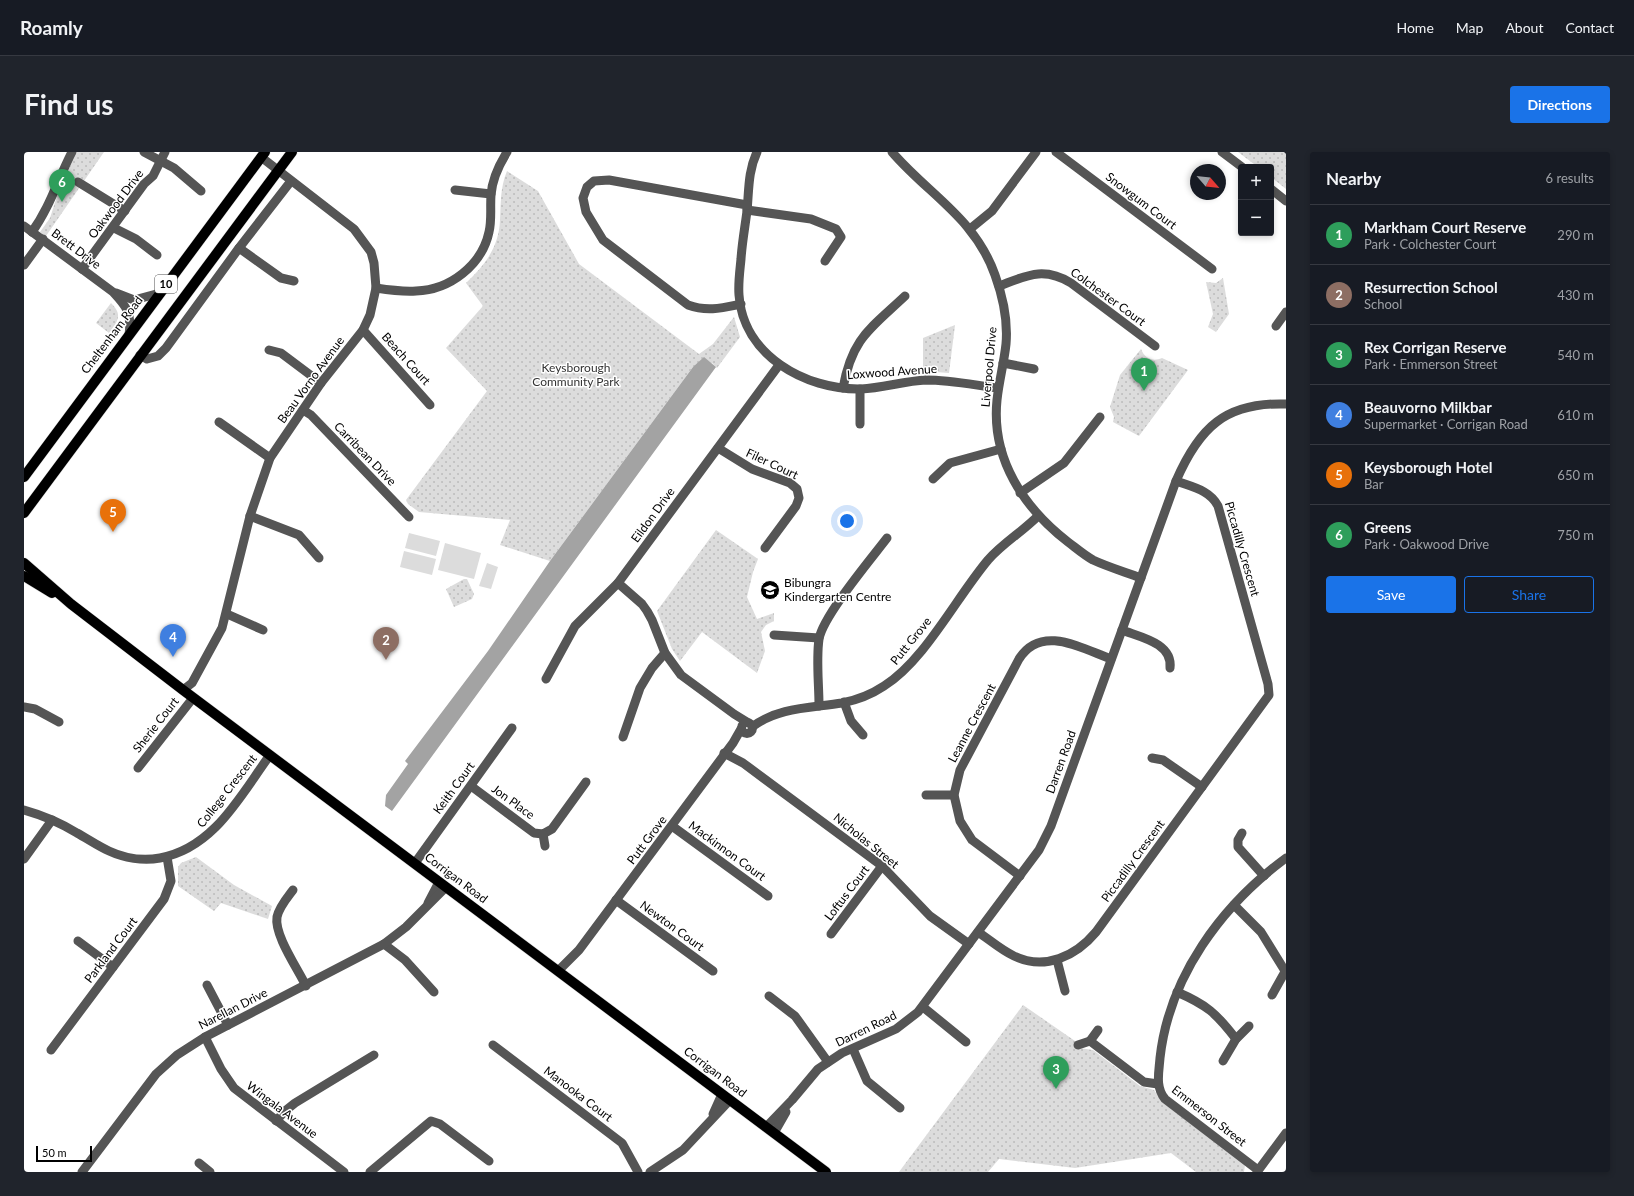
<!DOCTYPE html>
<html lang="en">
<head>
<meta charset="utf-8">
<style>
	:root { --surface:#171b24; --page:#20242c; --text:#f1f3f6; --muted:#9ea1a6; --line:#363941; --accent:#1a73e8 }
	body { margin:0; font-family:Lato,sans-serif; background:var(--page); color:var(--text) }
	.controls { position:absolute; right:12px; top:12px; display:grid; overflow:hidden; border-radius:4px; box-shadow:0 2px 6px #0003 }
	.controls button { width:36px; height:36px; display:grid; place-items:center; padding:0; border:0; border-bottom:1px solid var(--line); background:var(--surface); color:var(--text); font:20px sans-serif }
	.compass { position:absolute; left:1166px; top:12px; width:36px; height:36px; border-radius:50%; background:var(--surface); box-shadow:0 2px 6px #0003; rotate:118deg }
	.scale { position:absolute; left:12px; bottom:10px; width:56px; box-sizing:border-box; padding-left:4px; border:2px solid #000; border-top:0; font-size:11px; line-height:14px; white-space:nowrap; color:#000; -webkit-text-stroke:3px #fff; paint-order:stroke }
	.you { position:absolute; left:823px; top:369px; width:14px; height:14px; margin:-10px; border:3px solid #fff; border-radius:50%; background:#1a73e8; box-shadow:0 0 0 6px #1a73e833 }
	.badge { display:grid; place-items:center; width:26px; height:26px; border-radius:50%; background:var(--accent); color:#fff; font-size:13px; font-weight:700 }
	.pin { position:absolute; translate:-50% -33px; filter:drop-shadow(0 1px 2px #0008) }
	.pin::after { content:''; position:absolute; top:21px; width:14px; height:12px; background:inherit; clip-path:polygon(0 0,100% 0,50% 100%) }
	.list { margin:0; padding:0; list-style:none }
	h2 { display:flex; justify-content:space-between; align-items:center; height:52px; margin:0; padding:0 16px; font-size:17px }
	h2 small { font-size:13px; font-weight:400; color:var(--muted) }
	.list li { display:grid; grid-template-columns:26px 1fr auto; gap:12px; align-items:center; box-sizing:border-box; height:60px; padding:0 16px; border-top:1px solid var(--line) }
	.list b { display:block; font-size:15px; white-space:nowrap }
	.list p { margin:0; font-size:13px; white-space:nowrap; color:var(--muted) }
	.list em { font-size:13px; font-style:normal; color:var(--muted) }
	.actions { display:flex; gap:8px; padding:12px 16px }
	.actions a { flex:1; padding:9px 0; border:1px solid var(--accent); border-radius:4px; text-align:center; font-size:14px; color:var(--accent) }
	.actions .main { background:var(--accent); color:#fff }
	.map { position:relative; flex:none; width:1262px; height:1020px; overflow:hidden; border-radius:4px }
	header { display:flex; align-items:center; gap:24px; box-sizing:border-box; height:56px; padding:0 20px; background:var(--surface); border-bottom:1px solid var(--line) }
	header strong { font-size:19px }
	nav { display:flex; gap:22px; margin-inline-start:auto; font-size:14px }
	.intro { display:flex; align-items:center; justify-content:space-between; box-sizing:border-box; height:96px; padding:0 24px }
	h1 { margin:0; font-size:28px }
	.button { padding:10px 18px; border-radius:4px; background:var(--accent); color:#fff; font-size:14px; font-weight:700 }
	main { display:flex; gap:24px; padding:0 24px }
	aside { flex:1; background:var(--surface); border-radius:4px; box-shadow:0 2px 6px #0003 }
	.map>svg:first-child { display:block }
	.grass { fill:#dcdcdc }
	.park { fill:url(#park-dots) }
	.water { fill:#a3a3a3 }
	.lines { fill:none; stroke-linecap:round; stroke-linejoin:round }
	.major-casing { stroke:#dbdbdb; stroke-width:11 }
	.minor { stroke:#555; stroke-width:9 }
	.major { stroke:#000; stroke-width:10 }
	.labels { text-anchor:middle; stroke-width:3; stroke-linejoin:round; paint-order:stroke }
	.shield { fill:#fff; stroke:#4c4c4c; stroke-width:1 }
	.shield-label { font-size:11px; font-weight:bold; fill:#000 }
	.street-label { font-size:12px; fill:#000; stroke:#fff }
	.park-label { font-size:12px; fill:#333; stroke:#fff }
	.poi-label { font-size:12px; fill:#000; stroke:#fff; text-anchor:start }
</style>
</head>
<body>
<header>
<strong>Roamly</strong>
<nav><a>Home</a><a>Map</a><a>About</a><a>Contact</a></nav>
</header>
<div class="intro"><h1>Find us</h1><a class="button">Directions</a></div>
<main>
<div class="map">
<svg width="1262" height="1020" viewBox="0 0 1262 1020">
	<defs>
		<pattern id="park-dots" width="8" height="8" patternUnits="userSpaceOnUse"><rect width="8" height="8" fill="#dcdcdc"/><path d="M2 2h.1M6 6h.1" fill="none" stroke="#bbb" stroke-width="1.8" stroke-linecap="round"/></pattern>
	</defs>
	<rect width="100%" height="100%" fill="#fff"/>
	<g class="grass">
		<path d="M 385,381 L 416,389 L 412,404 L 381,396 Z"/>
		<path d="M 421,391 L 457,401 L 450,427 L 414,418 Z"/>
		<path d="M 380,399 L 412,407 L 408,423 L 376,415 Z"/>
		<path d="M 463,411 L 474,415 L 467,437 L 455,434 Z"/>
	</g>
	<g class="park">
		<path d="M 53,0 L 80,0 L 22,84 L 16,80 L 26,66 L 36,35 Z"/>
		<path d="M 1214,0 L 1262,0 L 1262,37 L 1247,25 L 1247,15 L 1234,15 Z"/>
		<path d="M 483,19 L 514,39 L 555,112 L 675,202 L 689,192 L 710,165 L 716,185 L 693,216 L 688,211 L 669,215 L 526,409 L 476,393 L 486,368 L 395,360 L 384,352 L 382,348 L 463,239 L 422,196 L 459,154 L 442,131 C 461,113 475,95 476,68 C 477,51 476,36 483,19 Z"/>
		<path d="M 1199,126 L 1205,162 L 1192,180 L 1184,175 L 1189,162 L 1182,130 L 1192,131 Z"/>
		<path d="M 87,151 C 99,163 94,169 85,181 L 72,171 Z"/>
		<path d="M 931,173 L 925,221 L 899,219 L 899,186 Z"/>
		<path d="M 1117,197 C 1121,207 1129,210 1138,206 L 1164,218 L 1115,284 L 1089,270 L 1090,265 L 1086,255 L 1096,223 Z"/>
		<path d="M 692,378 L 734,407 L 729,420 L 723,445 L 733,467 L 750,461 L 750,469 L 742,473 L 737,480 L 741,499 L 733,521 L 678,480 L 656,509 L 648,497 L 633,459 Z"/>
		<path d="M 440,427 L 443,427 L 450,442 L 448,447 L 430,455 L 422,437 Z"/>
		<path d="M 172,705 L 210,733 L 248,754 L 244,767 L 197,751 L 190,759 L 154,734 L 154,715 L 157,711 Z"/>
		<path d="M 999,853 L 1051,889 L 1055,896 L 1069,898 L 1116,934 L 1130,938 L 1138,950 L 1221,1013 L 1220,1020 L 1172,1020 L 1147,1001 L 1051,1016 L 975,1007 L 964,1020 L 875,1020 Z"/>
	</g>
	<path class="water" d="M 680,205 L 692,215 L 368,659 L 361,654 L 362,643 L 384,612 L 381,609 L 464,499 L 526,409 L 669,215 Z"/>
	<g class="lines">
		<g class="major-casing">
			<g id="major">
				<path d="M 0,325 L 241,0"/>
				<path d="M 0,361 L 268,0"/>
				<path d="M 0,411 L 47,452 L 159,538 L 802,1020"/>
				<path d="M 0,424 L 28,441"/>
			</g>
		</g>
		<g class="minor">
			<path d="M 120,0 L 150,16 L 177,39"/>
			<path d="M 733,0 C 724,19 725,38 723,59 C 721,75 718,91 717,107 C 716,118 714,131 715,143 C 719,203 781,238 837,237 C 859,236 880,229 902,228 C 926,228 950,233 974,236"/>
			<path d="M 868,0 C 905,43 951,66 971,123 C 979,145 984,169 982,192 C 980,211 975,229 973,248 C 967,307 1000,356 1044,390 C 1052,396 1060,403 1069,408 C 1084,415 1101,420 1117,426"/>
			<path d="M 1032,0 L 1188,117"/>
			<path d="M 1198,0 L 1218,15"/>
			<path d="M 54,30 L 101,59"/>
			<path d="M 1247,37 L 1262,49"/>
			<path d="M 431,38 L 467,42"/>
			<path d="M 723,58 L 787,67 L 812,77 L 817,85 L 801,109"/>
			<path d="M 0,74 L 89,140 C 103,155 108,161 105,183"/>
			<path d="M 90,76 L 112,87 L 133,103"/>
			<path d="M 946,77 L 968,59 L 1012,0"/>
			<path d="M 8,80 C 26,55 34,27 48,0"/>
			<path d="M 215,96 L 257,126 L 270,129"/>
			<path d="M 0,113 L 19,87"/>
			<path d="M 58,117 L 120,32 L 129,24 L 141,0"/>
			<path d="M 975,134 C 1002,124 1019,114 1047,131 L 1131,194"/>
			<path d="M 352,136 C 365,138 379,140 392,139 C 426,138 458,113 465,80 C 468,68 466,55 467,43 C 468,27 475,13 483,0"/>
			<path d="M 92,141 L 110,148 L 136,141"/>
			<path d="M 717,152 C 698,156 683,160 664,153 L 579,88 L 562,60 L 559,46 L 563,35 L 570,29 L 585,28 L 723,53"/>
			<path d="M 1252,174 L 1262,160"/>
			<path d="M 339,178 L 406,253"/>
			<path d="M 245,198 L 257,201 L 297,231"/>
			<path d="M 116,203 L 123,207 L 134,204 L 142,196 L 215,96 L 267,29"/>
			<path d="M 979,211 L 1010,217"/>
			<path d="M 819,236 C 828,186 846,177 881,144"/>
			<path d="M 279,258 L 287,263 L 385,365"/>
			<path d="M 195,270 L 246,306"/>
			<path d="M 836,272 L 836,237"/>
			<path d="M 694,296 L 728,317 L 766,331 L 773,337 L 775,346 L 772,354 L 741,396"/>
			<path d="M 909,327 L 926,311 L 977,297"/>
			<path d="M 996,341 L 1040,311 L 1076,265"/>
			<path d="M 226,364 L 275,383 L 295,406"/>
			<path d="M 594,431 L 618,452 L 623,459 L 628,468 L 641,501 L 657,523 L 710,562 L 723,570"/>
			<path d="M 203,462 L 239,478"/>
			<path d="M 1098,478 C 1116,485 1149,491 1146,516"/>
			<path d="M 750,483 L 795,486"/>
			<path d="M 522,527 L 551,474 L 594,431 L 755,213"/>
			<path d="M 159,538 L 168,531 L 198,476 L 226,364 L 246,306 L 297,231 L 339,178 L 346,163 L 352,136 L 350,111 L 347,100 L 330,77 L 237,5"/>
			<path d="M 820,550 L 827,569 L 839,583"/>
			<path d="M 795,554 C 795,532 792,508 795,487 C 799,464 847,407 863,386"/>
			<path d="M 0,555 L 11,557 L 35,570"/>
			<circle cx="723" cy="576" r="5.5"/>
			<path d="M 728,575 C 754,555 788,556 818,551 C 833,548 848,542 860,534 C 901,508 932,446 964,408 C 979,391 998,380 1014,364"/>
			<path d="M 599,585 L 616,536 L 628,516 L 641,501"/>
			<path d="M 700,601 L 719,611 L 858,714 L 906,764 L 945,792"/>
			<path d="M 1128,606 L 1139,608 L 1178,635"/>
			<path d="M 114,616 L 169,546"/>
			<path d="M 447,634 L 510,681 L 519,682 L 528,677 L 562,630"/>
			<path d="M 902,643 L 930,643"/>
			<path d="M 0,658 C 18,663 37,671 53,681 C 64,687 74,694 85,699 C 100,706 119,709 136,706 C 190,696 216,644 246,603"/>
			<path d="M 648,674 L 744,744"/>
			<path d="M 1218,681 L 1214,688 L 1214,695 L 1240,724"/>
			<path d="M 519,682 L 521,694"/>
			<path d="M 0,707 L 28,668"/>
			<path d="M 391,711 L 488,576"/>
			<path d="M 996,724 L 948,688 L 936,669 L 930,643 L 936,618 L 995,507 C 1017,472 1057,496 1087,507"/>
			<path d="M 269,738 C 263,746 255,755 253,765 C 250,783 274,817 282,834"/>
			<path d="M 592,748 L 689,819"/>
			<path d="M 404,751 L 415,730"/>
			<path d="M 1210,753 L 1237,780 L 1261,819"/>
			<path d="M 954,780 C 966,788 977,798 990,804 C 1021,819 1052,804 1072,780 L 1245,543 L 1244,532 L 1194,354 C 1186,338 1168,335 1152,329"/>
			<path d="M 807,782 L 858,714"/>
			<path d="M 54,789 L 89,815"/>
			<path d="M 360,792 L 381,808 L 410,840"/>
			<path d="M 1033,808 L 1041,839"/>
			<path d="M 534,819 L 555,798 L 709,591 L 717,577"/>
			<path d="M 183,833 L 204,873"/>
			<path d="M 1153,840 C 1183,853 1192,861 1212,887"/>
			<path d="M 1248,843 L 1262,818"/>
			<path d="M 745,844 L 771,864 L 804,910"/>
			<path d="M 899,855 L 942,890"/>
			<path d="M 181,885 L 197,917 L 210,936 L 320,1020"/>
			<path d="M 1066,889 L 1074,878"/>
			<path d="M 469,893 L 598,991 L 614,1020"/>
			<path d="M 1054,893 L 1066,889 L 1120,930 L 1134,932"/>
			<path d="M 829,897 L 843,929 L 876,956"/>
			<path d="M 27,898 L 140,747 L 147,729 L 143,705"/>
			<path d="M 1199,909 L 1212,887 L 1225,874"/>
			<path d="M 689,962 L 698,942"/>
			<path d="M 252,969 L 261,959 L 271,951 L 350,903"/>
			<path d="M 742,975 L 768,948 L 794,917 L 818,901 L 872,877 L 894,860 L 1015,698 L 1027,674 L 1152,329 C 1175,276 1201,250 1262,252"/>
			<path d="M 750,981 L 762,960"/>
			<path d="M 175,1011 L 186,1020"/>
			<path d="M 1234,1018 L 1141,947 C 1131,935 1135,920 1136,906 C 1145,825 1197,754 1262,706"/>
			<path d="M 58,1020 L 132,922 L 153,903 L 181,885 L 360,792 L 382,775 L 422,735"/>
			<path d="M 346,1020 L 407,969 L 416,972 L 465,1009"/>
			<path d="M 626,1020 L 659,998 L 706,948"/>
			<path d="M 1233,1020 L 1262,981"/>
		</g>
		<use href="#major" class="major"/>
	</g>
	<defs>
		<g id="school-disc" transform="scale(1)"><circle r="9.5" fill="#000" stroke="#fff"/><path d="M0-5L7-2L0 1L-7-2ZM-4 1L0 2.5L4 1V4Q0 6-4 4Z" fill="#fff"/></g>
	</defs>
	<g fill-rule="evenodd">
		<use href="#school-disc" x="746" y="438"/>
	</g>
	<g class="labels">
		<rect class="shield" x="131" y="123" width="22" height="18" rx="3"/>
		<g class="shield-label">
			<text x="142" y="136">10</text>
		</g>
		<g class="street-label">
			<text transform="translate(1117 49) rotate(37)" y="4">Snowgum Court</text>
			<text transform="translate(92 52) rotate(-53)" y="4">Oakwood Drive</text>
			<text transform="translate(52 97) rotate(37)" y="4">Brett Drive</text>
			<text transform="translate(1084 145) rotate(36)" y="4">Colchester Court</text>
			<text transform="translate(88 183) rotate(-53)" y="4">Cheltenham Road</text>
			<text transform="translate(382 207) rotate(48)" y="4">Beach Court</text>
			<text transform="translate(965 215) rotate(-85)" y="4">Liverpool Drive</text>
			<text transform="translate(868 220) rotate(-4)" y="4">Loxwood Avenue</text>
			<text transform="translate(287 228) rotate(-54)" y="4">Beau Vorno Avenue</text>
			<text transform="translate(341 302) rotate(46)" y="4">Carribean Drive</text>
			<text transform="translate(748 312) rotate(25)" y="4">Filer Court</text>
			<text transform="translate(629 363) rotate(-54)" y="4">Eildon Drive</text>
			<text transform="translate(1218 397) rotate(74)" y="4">Piccadilly Crescent</text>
			<text transform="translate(887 489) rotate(-51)" y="4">Putt Grove</text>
			<text transform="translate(948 571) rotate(-62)" y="4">Leanne Crescent</text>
			<text transform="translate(132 573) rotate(-52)" y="4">Sherie Court</text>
			<text transform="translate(1037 610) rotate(-70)" y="4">Darren Road</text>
			<text transform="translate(430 636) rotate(-54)" y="4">Keith Court</text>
			<text transform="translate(203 639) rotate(-52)" y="4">College Crescent</text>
			<text transform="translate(489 650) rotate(36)" y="4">Jon Place</text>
			<text transform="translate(623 688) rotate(-53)" y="4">Putt Grove</text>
			<text transform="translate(842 689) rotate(39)" y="4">Nicholas Street</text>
			<text transform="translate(703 699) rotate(36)" y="4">Mackinnon Court</text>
			<text transform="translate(1109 709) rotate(-54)" y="4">Piccadilly Crescent</text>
			<text transform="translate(432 726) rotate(37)" y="4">Corrigan Road</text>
			<text transform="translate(823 741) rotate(-53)" y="4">Loftus Court</text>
			<text transform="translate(648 774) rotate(36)" y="4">Newton Court</text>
			<text transform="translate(87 798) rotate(-53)" y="4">Parkland Court</text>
			<text transform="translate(209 857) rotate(-27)" y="4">Narellan Drive</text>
			<text transform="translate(842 877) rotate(-26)" y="4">Darren Road</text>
			<text transform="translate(691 920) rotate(37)" y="4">Corrigan Road</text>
			<text transform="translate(554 942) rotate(37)" y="4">Manooka Court</text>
			<text transform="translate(258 958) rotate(37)" y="4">Wingala Avenue</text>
			<text transform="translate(1185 964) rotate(38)" y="4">Emmerson Street</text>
		</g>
		<g class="park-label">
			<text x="552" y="220">Keysborough<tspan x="552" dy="14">Community Park</tspan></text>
		</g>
		<g class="poi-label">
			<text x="760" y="435">Bibungra<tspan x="760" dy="14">Kindergarten Centre</tspan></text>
		</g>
	</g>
</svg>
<div class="controls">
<button>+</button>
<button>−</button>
</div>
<svg class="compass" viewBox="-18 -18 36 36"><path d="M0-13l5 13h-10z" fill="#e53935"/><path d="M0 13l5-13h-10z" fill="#9ea1a6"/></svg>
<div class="scale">50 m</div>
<div class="you"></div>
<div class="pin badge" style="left:1120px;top:239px;background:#2e9e5b">1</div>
<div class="pin badge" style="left:362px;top:508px;background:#8d6e63">2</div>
<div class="pin badge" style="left:1032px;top:937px;background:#2e9e5b">3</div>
<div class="pin badge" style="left:149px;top:505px;background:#3f7fe0">4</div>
<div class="pin badge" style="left:89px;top:380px;background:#e8710a">5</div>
<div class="pin badge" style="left:38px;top:50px;background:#2e9e5b">6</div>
</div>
<aside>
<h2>Nearby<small>6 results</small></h2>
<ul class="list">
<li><span class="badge" style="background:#2e9e5b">1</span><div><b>Markham Court Reserve</b><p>Park · Colchester Court</p></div><em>290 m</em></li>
<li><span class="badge" style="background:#8d6e63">2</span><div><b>Resurrection School</b><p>School</p></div><em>430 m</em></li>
<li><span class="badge" style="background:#2e9e5b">3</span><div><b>Rex Corrigan Reserve</b><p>Park · Emmerson Street</p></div><em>540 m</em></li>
<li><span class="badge" style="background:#3f7fe0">4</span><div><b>Beauvorno Milkbar</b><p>Supermarket · Corrigan Road</p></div><em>610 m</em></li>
<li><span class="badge" style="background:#e8710a">5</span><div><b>Keysborough Hotel</b><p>Bar</p></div><em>650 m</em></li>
<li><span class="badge" style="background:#2e9e5b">6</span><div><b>Greens</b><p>Park · Oakwood Drive</p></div><em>750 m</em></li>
</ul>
<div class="actions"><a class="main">Save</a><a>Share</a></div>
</aside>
</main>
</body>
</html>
